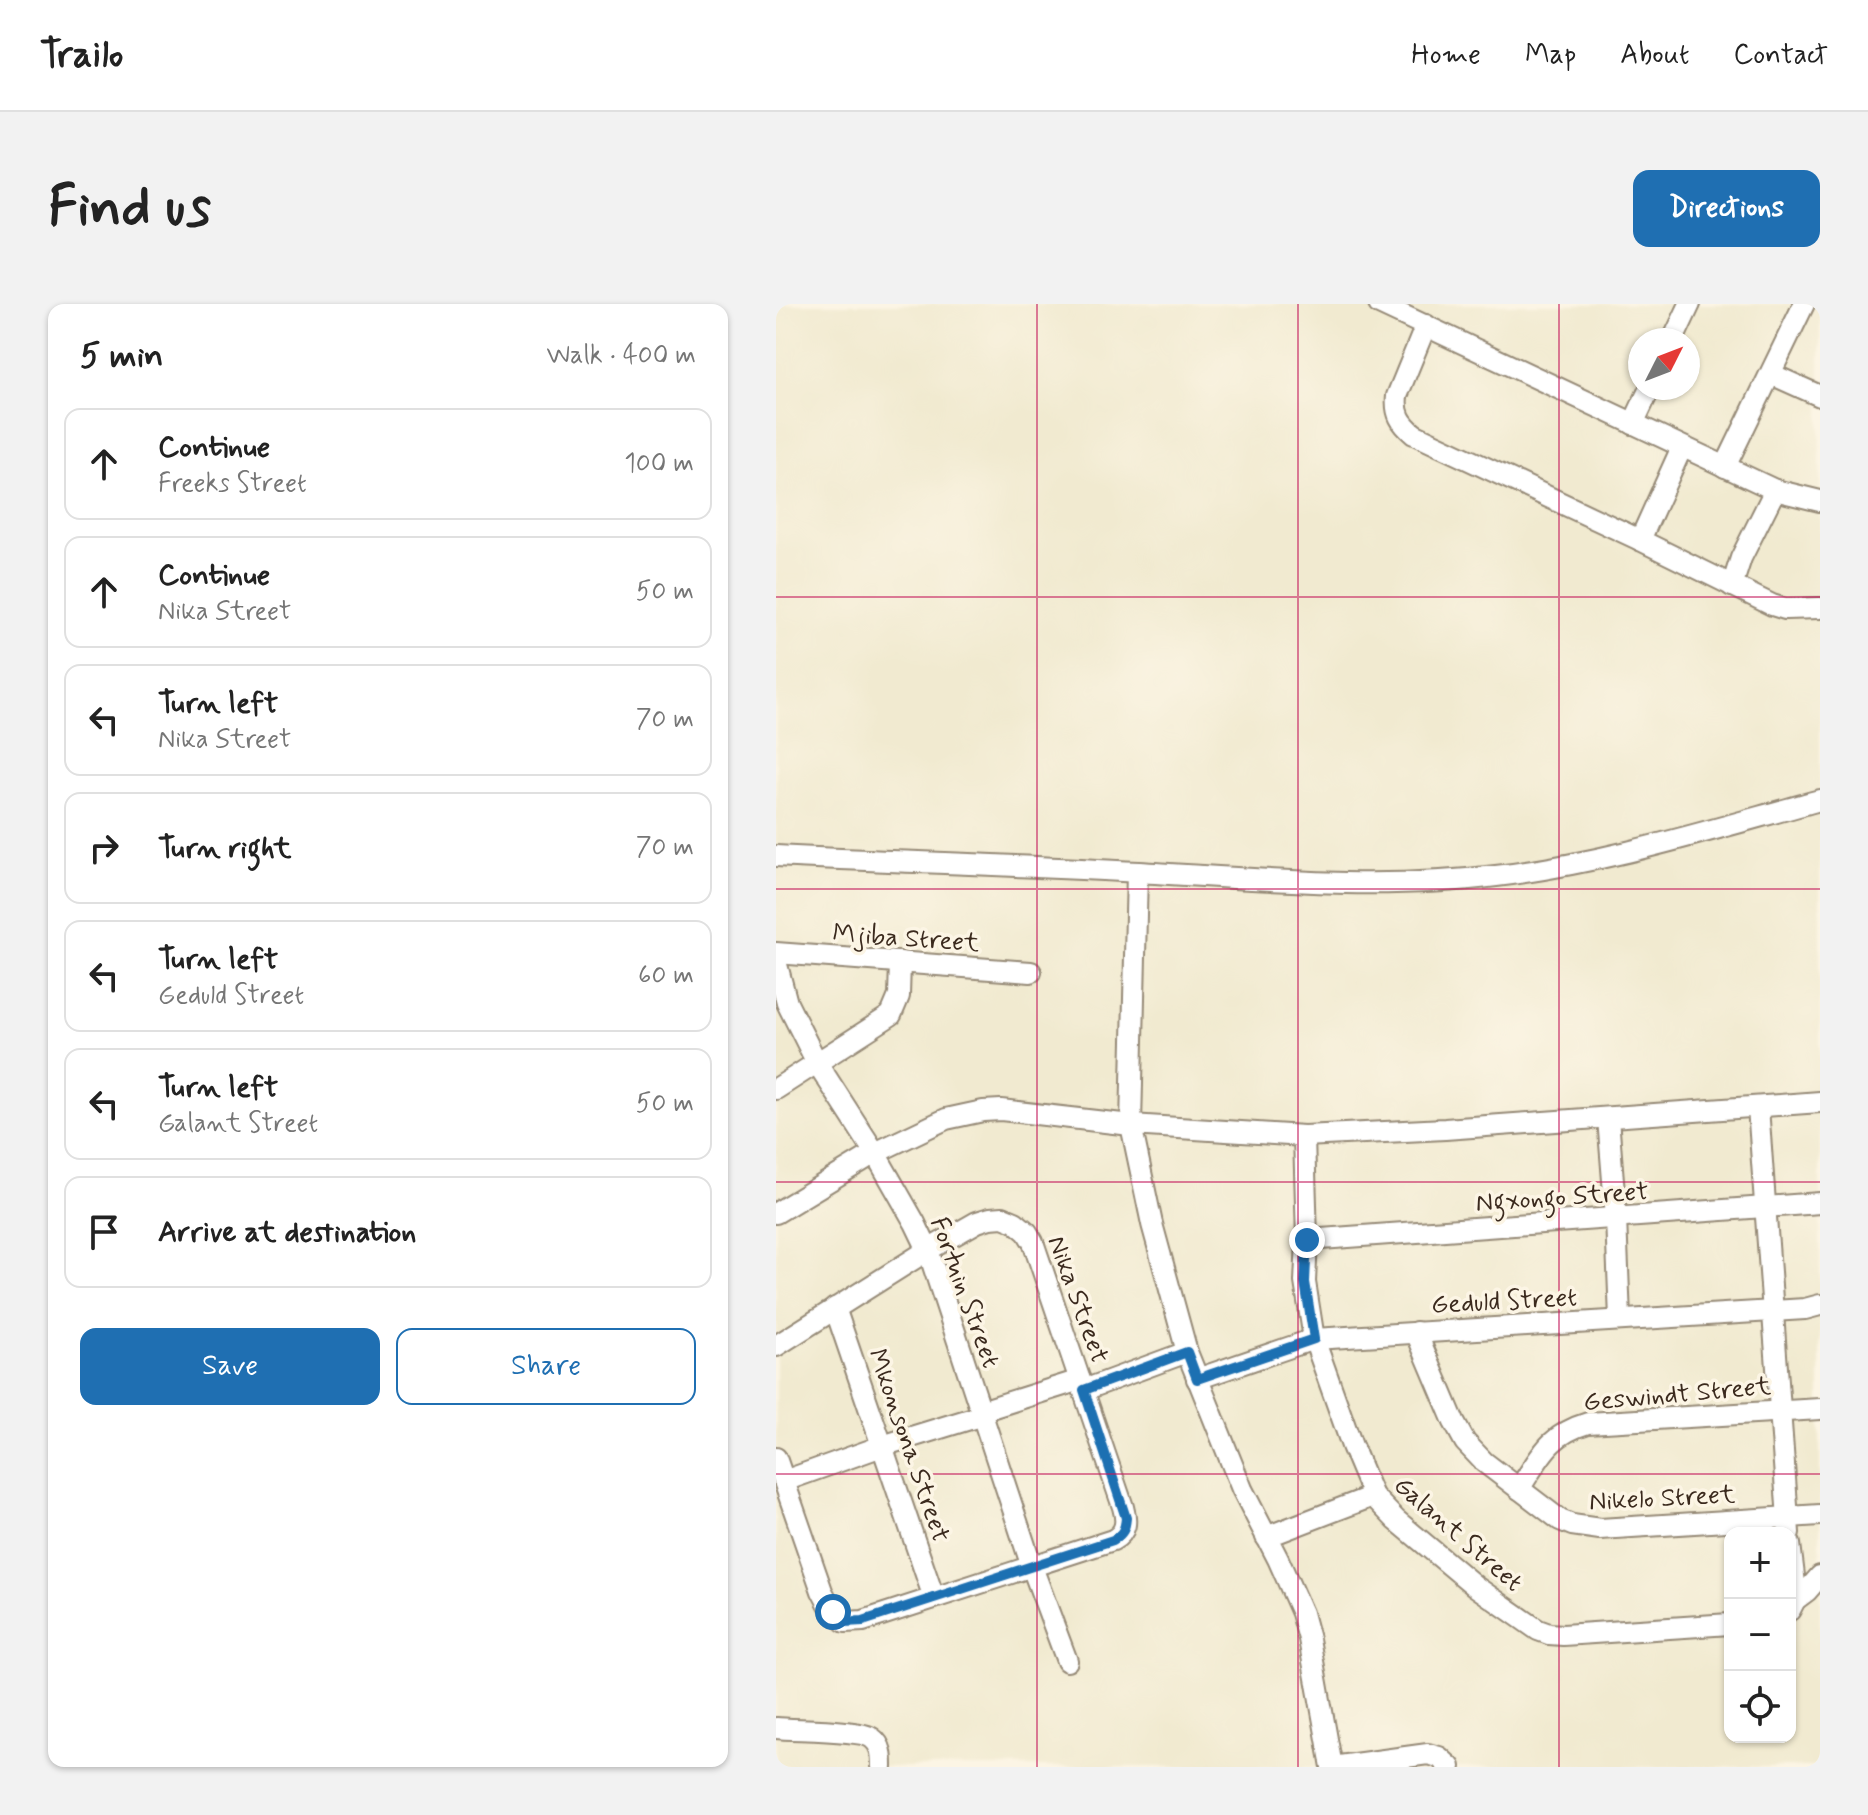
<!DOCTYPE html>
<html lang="en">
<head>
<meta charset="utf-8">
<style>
	:root { --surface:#fff; --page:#f2f2f2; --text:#222; --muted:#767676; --line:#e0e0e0; --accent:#1f6fb2 }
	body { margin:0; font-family:Mynerve,sans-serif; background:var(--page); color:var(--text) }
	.controls { position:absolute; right:24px; bottom:24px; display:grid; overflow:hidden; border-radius:16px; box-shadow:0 2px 6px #0004 }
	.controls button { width:72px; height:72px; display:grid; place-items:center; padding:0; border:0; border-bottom:2px solid var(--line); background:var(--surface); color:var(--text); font:40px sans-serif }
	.compass { position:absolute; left:852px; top:24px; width:72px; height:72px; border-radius:50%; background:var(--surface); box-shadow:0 2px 6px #0004; rotate:48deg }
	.stop { position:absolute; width:24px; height:24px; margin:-18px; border:6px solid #1f6fb2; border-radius:50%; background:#fff }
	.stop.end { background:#1f6fb2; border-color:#fff; box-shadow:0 2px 8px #0008 }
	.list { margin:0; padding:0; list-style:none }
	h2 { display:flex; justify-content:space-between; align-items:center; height:104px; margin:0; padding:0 32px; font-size:34px }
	h2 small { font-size:26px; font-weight:400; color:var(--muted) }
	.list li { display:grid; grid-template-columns:52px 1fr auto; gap:24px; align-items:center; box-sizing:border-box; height:112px; margin:0 16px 16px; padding:0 16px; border:2px solid var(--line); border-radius:16px }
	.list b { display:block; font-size:30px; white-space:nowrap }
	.list p { margin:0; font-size:26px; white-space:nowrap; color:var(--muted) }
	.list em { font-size:26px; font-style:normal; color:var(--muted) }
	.actions { display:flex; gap:16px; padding:24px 32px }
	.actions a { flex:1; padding:18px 0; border:2px solid var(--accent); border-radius:16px; text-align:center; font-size:28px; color:var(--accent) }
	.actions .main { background:var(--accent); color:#fff }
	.icon { flex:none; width:44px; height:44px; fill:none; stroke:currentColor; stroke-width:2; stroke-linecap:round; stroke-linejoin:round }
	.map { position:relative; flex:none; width:1044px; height:1463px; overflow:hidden; border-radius:16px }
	header { display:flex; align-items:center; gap:48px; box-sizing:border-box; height:112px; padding:0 40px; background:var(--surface); border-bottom:2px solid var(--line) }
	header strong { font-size:38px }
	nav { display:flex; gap:44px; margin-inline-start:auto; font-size:28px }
	.intro { display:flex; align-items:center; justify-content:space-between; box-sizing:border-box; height:192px; padding:0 48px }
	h1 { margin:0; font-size:56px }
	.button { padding:20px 36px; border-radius:16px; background:var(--accent); color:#fff; font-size:28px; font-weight:700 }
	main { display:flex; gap:48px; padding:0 48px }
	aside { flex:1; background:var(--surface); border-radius:16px; box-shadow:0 2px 6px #0004 }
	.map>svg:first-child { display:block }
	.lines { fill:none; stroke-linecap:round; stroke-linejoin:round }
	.minor-casing { stroke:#968a77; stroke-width:24 }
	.minor { stroke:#fff; stroke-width:20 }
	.route { stroke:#1f6fb2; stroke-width:10 }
	.grid { fill:none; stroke:#c2185b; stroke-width:2; stroke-opacity:0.55 }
	.labels { text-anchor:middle; stroke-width:7; stroke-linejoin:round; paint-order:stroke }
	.street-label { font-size:26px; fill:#3b2a1e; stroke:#fcf5e5 }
</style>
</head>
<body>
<header>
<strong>Trailo</strong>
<nav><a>Home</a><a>Map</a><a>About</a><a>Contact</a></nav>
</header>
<div class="intro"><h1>Find us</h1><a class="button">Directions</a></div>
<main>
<aside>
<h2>5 min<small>Walk · 400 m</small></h2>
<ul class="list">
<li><svg class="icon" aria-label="ahead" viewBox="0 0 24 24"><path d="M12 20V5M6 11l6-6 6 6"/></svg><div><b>Continue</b><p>Freeks Street</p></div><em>100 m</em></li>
<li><svg class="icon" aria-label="ahead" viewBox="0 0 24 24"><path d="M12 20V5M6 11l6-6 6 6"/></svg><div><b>Continue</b><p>Nika Street</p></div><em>50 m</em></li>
<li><svg class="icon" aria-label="left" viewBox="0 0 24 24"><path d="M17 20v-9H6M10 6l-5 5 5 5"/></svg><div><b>Turn left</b><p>Nika Street</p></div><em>70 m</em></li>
<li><svg class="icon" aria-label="right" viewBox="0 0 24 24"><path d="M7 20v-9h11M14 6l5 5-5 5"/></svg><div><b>Turn right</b></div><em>70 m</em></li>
<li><svg class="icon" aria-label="left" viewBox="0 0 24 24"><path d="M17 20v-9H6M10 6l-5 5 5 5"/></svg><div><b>Turn left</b><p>Geduld Street</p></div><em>60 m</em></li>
<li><svg class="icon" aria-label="left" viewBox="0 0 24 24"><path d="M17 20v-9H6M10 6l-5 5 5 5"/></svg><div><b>Turn left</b><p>Galant Street</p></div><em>50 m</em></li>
<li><svg class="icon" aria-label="arrive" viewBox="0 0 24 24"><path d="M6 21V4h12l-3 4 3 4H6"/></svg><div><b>Arrive at destination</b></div></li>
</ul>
<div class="actions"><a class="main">Save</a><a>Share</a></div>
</aside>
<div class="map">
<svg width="1044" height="1463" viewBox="0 0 1044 1463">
	<rect width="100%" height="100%" fill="#fcf5e5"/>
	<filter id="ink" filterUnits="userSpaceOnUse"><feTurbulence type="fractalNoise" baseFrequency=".0125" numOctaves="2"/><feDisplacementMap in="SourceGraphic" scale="16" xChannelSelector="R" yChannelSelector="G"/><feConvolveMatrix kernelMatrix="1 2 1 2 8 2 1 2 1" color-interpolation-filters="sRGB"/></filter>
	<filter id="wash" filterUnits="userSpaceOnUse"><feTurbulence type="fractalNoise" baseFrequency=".006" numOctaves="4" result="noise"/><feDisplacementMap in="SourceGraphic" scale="32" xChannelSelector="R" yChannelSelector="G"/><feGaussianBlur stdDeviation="1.8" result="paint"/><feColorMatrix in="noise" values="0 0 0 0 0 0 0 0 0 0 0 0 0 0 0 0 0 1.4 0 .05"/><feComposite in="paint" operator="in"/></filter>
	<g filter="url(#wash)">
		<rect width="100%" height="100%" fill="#f1ead0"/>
	</g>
	<g filter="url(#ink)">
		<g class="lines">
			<g class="minor-casing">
				<g id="minor">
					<path d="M 603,0 L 999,186 L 1044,197"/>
					<path d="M 650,21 L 621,92 C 619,110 625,119 638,130 L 864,236 L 996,301 L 1009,305 L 1044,304"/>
					<path d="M 897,36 L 914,0"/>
					<path d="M 995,70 L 1044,92"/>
					<path d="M 857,120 L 874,84"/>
					<path d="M 949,163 L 1028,0"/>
					<path d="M 864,236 L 906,143"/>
					<path d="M 956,282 L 965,254 L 999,186"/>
					<path d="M 0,552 C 121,558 242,561 363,568 C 482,575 601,587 720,572 C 831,559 937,525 1044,496"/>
					<path d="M 361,568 L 355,821 L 376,920 L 411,1048 L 466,1185 L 502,1255 L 526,1309 L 533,1335 L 556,1463"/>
					<path d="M 0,649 L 255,668"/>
					<path d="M 0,657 L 11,699 L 41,759 L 99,849 L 139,919 L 152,946 L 256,1263 L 291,1357"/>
					<path d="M 0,785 L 115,711 L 123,692 L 124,658"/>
					<path d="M 982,803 L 1013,1229"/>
					<path d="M 832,814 L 840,914 L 844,1015"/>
					<path d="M 528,832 L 531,936 L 529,978 L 538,1035 L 576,1142 L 597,1192 L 620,1216 L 699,1282 L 762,1326 L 773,1330 L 787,1331 L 954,1320"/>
					<path d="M 0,909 L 99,849 L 170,815 L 207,807 L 225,806 L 355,821 L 528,832 L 669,825 L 1044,798"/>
					<path d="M 531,936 L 1044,899"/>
					<path d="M 59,1004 L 158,1294"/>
					<path d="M 640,1028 L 678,1118 L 689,1138 L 708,1158 L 784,1216 L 796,1221 L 824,1225 L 1044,1211"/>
					<path d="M 0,1042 L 152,946 L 201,918 L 214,914 L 227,913 L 239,918 L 251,928 L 257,938 L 347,1203 C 351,1217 351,1228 337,1236 L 87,1317 L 69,1318 L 57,1308 L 46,1287 L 0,1154"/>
					<path d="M 421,1075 L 538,1035 L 1029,1005 L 1044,1001"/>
					<path d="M 308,1086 L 411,1048"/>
					<path d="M 205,1107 L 304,1076"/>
					<path d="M 8,1177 L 106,1142 L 207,1111"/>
					<path d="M 743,1185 C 765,1152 772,1131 812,1119 L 1044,1105"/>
					<path d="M 490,1233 L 597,1192"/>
					<path d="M 1014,1240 L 1020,1288 L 1019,1296 L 1014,1306"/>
					<path d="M 1019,1296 L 1031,1287 L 1044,1272"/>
					<path d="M 0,1424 C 18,1426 84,1425 96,1434 C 106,1441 106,1452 106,1463"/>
					<path d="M 556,1463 L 652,1450 L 663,1453 L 674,1463"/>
				</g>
			</g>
			<use href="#minor" class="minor"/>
		</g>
	</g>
	<g class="lines" filter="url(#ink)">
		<path class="route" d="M 57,1308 L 69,1318 L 87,1317 L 337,1236 C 347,1230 349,1225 350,1214 L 308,1086 L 411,1048 L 421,1075 L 538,1035 L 529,978 L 531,936"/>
	</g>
	<path class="grid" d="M 261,0 L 261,1463M 522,0 L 522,1463M 783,0 L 783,1463M 0,293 L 1044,293M 0,585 L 1044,585M 0,878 L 1044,878M 0,1170 L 1044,1170"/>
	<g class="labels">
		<g class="street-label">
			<text transform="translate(130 633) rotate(4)" y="9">Mjiba Street</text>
			<text transform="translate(786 892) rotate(-4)" y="9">Ngxongo Street</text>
			<text transform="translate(190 988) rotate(70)" y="9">Fortuin Street</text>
			<text transform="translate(303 995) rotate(70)" y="9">Nika Street</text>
			<text transform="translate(728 996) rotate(-3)" y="9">Geduld Street</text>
			<text transform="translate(901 1089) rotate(-5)" y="9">Geswindt Street</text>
			<text transform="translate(134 1141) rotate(71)" y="9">Mkonsona Street</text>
			<text transform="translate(886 1193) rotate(-3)" y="9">Nikelo Street</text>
			<text transform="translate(683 1229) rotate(41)" y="9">Galant Street</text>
		</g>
	</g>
</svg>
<div class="controls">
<button>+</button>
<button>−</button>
<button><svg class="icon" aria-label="locate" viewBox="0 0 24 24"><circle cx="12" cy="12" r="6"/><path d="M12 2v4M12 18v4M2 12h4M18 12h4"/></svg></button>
</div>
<svg class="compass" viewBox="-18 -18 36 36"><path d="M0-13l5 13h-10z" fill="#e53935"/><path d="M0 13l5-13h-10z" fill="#767676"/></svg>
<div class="stop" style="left:57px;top:1308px"></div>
<div class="stop end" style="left:531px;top:936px"></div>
</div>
</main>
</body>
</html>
